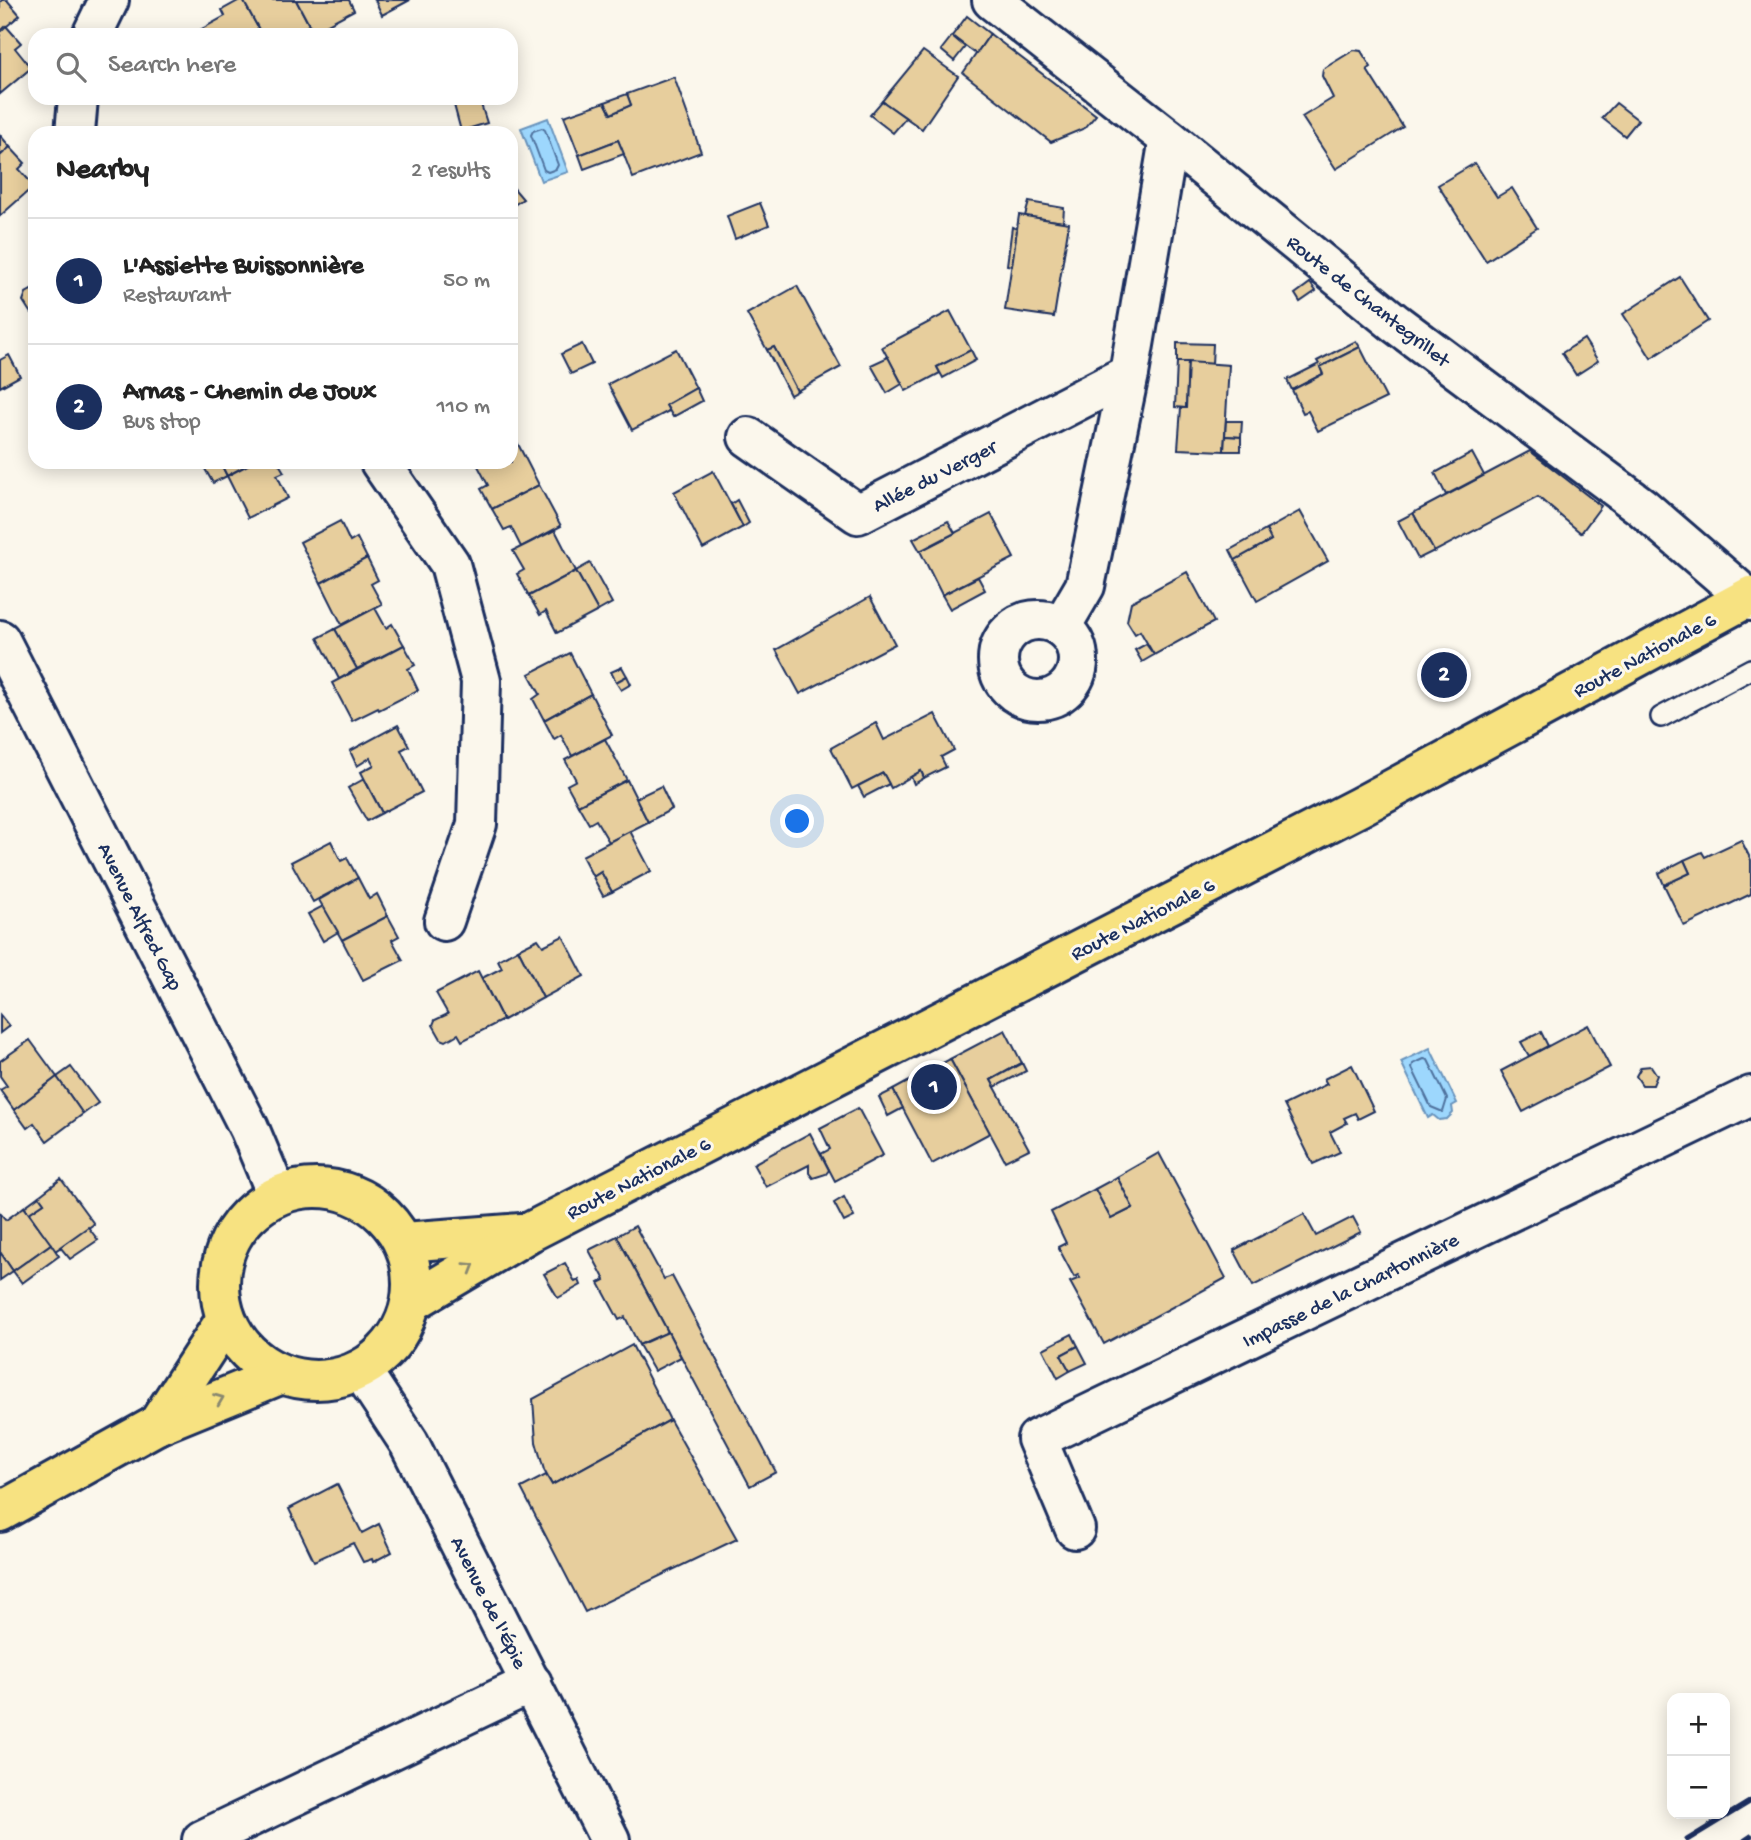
<!DOCTYPE html>
<html lang="en">
<head>
<meta charset="utf-8">
<style>
	:root { --surface:#fff; --page:#f2f2f2; --text:#222; --muted:#767676; --line:#e0e0e0; --accent:#1b2f5e }
	body { margin:0; font-family:"Gochi Hand",sans-serif; background:var(--page); color:var(--text) }
	.controls { position:absolute; right:21px; bottom:21px; display:grid; overflow:hidden; border-radius:14px; box-shadow:0 4px 18px #0003 }
	.controls button { width:63px; height:63px; display:grid; place-items:center; padding:0; border:0; border-bottom:2px solid var(--line); background:var(--surface); color:var(--text); font:35px sans-serif }
	.you { position:absolute; left:798px; top:822px; width:24px; height:24px; margin:-18px; border:5px solid #fff; border-radius:50%; background:#1a73e8; box-shadow:0 0 0 10px #1a73e833 }
	.badge { display:grid; place-items:center; width:46px; height:46px; border-radius:50%; background:var(--accent); color:#fff; font-size:23px; font-weight:700 }
	.pin { position:absolute; translate:-50% -50%; border:4px solid #fff; box-shadow:0 2px 7px #0006 }
	.list { margin:0; padding:0; list-style:none }
	h2 { display:flex; justify-content:space-between; align-items:center; height:91px; margin:0; padding:0 28px; font-size:30px }
	h2 small { font-size:23px; font-weight:400; color:var(--muted) }
	.list li { display:grid; grid-template-columns:46px 1fr auto; gap:21px; align-items:center; box-sizing:border-box; height:126px; padding:0 28px; border-top:2px solid var(--line) }
	.list b { display:block; font-size:26px; white-space:nowrap }
	.list p { margin:0; font-size:23px; white-space:nowrap; color:var(--muted) }
	.list em { font-size:23px; font-style:normal; color:var(--muted) }
	.icon { flex:none; width:38px; height:38px; fill:none; stroke:currentColor; stroke-width:2; stroke-linecap:round; stroke-linejoin:round }
	.map { position:relative; flex:none; width:1751px; height:1840px; overflow:hidden }
	.search { position:absolute; background:var(--surface); box-shadow:0 4px 18px #0003; left:28px; top:28px; width:490px; height:77px; display:flex; align-items:center; gap:18px; box-sizing:border-box; padding:0 24px; border-radius:21px; color:var(--muted); font-size:26px }
	.panel { position:absolute; background:var(--surface); box-shadow:0 4px 18px #0003; left:28px; top:126px; width:490px; height:343px; border-radius:21px }
	.map>svg:first-child { display:block }
	.water { fill:#9dd7fd; stroke:#6994bd; stroke-width:2 }
	.lines { fill:none; stroke-linecap:round; stroke-linejoin:round }
	.shore { stroke:#4f729e; stroke-width:2 }
	.building { fill:#e7ce9d; stroke:#1b2f5e; stroke-width:2 }
	.service-casing { stroke:#1b2f5e; stroke-width:24 }
	.minor-casing { stroke:#1b2f5e; stroke-width:44 }
	.primary-casing { stroke:#1b2f5e; stroke-width:44 }
	.service { stroke:#fbf7ec; stroke-width:19 }
	.minor { stroke:#fbf7ec; stroke-width:38 }
	.primary { stroke:#f7e281; stroke-width:38 }
	.rail { stroke:#1b2f5e; stroke-width:5 }
	.oneway { stroke:#898870 }
	.labels { text-anchor:middle; stroke-width:6; stroke-linejoin:round; paint-order:stroke }
	.street-label { font-size:21px; fill:#1b2f5e; stroke:#fbf7ec }
</style>
</head>
<body>
<div class="map">
<svg width="1751" height="1840" viewBox="0 0 1751 1840">
	<rect width="100%" height="100%" fill="#fbf7ec"/>
	<filter id="ink" filterUnits="userSpaceOnUse"><feTurbulence type="fractalNoise" baseFrequency=".0143" numOctaves="2"/><feDisplacementMap in="SourceGraphic" scale="14" xChannelSelector="R" yChannelSelector="G"/><feConvolveMatrix kernelMatrix="1 2 1 2 8 2 1 2 1" color-interpolation-filters="sRGB"/></filter>
	<g filter="url(#ink)">
		<g class="water">
			<path d="M 548,118 L 568,172 L 541,181 L 521,128 Z"/>
			<path d="M 1430,1048 L 1457,1103 L 1452,1106 L 1453,1113 L 1447,1119 L 1439,1120 L 1433,1115 L 1428,1118 L 1401,1062 Z"/>
		</g>
		<g class="lines">
			<g class="shore">
				<path d="M 542,128 L 545,130 L 558,165 L 556,169 L 548,172 L 544,170 L 531,135 L 533,131 Z"/>
				<path d="M 1424,1059 L 1428,1060 L 1447,1099 L 1443,1112 L 1431,1107 L 1412,1068 L 1413,1064 Z"/>
			</g>
		</g>
		<g class="building">
			<path d="M 2,0 L 7,0 L 20,15 L 0,32 L 0,2 Z"/>
			<path d="M 240,0 L 243,0 L 262,35 L 191,35 L 225,16 L 222,10 Z"/>
			<path d="M 243,0 L 296,0 L 309,25 L 291,35 L 262,35 Z"/>
			<path d="M 296,0 L 349,0 L 354,10 L 313,32 Z"/>
			<path d="M 375,0 L 410,0 L 382,15 Z"/>
			<path d="M 967,16 L 990,34 L 976,54 L 952,36 Z"/>
			<path d="M 6,26 L 21,43 L 15,48 L 31,68 L 0,94 L 0,32 Z"/>
			<path d="M 990,34 L 1096,115 L 1085,128 L 1051,142 L 963,73 Z"/>
			<path d="M 952,36 L 965,47 L 954,61 L 941,50 Z"/>
			<path d="M 1354,50 L 1361,51 L 1371,67 L 1367,70 L 1403,127 L 1336,169 L 1302,117 L 1333,98 L 1322,76 L 1323,69 Z"/>
			<path d="M 923,51 L 958,76 L 922,129 L 882,101 Z"/>
			<path d="M 674,77 L 701,152 L 633,178 L 618,140 L 579,155 L 564,116 L 605,102 L 611,114 L 631,105 L 627,94 Z"/>
			<path d="M 627,94 L 631,105 L 611,114 L 605,102 Z"/>
			<path d="M 461,98 L 479,98 L 487,123 L 461,131 L 453,101 Z"/>
			<path d="M 882,101 L 906,118 L 893,133 L 870,115 Z"/>
			<path d="M 1616,103 L 1638,120 L 1625,136 L 1602,118 Z"/>
			<path d="M 0,135 L 10,147 L 0,156 Z"/>
			<path d="M 618,140 L 624,154 L 584,169 L 579,155 Z"/>
			<path d="M 10,147 L 25,163 L 19,169 L 34,186 L 0,216 L 0,156 Z"/>
			<path d="M 1475,163 L 1497,197 L 1512,188 L 1537,228 L 1486,261 L 1438,185 Z"/>
			<path d="M 511,185 L 523,199 L 511,207 Z"/>
			<path d="M 1029,202 L 1064,208 L 1063,222 L 1025,216 Z"/>
			<path d="M 760,203 L 769,225 L 735,239 L 727,216 Z"/>
			<path d="M 1019,215 L 1069,223 L 1054,317 L 1005,310 Z"/>
			<path d="M 1012,227 L 1017,229 L 1012,266 L 1007,265 Z"/>
			<path d="M 1680,277 L 1708,321 L 1651,358 L 1623,314 Z"/>
			<path d="M 1310,283 L 1316,291 L 1300,302 L 1295,294 Z"/>
			<path d="M 797,286 L 841,367 L 797,391 L 774,347 L 767,350 L 747,314 Z"/>
			<path d="M 35,288 L 35,314 L 30,312 L 23,301 L 26,293 Z"/>
			<path d="M 950,311 L 971,350 L 937,367 L 940,373 L 906,391 L 882,347 Z"/>
			<path d="M 1584,339 L 1598,361 L 1576,375 L 1562,353 Z"/>
			<path d="M 1356,341 L 1360,347 L 1320,367 L 1323,374 L 1292,390 L 1287,380 L 1319,364 L 1317,361 Z"/>
			<path d="M 1177,343 L 1213,344 L 1212,364 L 1177,362 Z"/>
			<path d="M 582,344 L 592,364 L 571,374 L 561,354 Z"/>
			<path d="M 774,347 L 797,391 L 790,395 L 767,350 Z"/>
			<path d="M 1360,347 L 1386,398 L 1318,431 L 1308,411 L 1303,413 L 1292,390 L 1323,374 L 1320,367 Z"/>
			<path d="M 676,349 L 696,388 L 666,405 L 669,411 L 632,430 L 608,384 Z"/>
			<path d="M 971,350 L 976,360 L 943,378 L 937,367 Z"/>
			<path d="M 9,355 L 20,376 L 0,387 L 0,360 Z"/>
			<path d="M 888,357 L 902,384 L 887,393 L 871,365 Z"/>
			<path d="M 1177,362 L 1188,362 L 1186,408 L 1175,407 Z"/>
			<path d="M 1188,362 L 1229,365 L 1224,451 L 1178,449 L 1181,408 L 1186,408 Z"/>
			<path d="M 696,388 L 702,401 L 673,417 L 666,405 Z"/>
			<path d="M 1226,421 L 1242,421 L 1241,437 L 1225,436 Z"/>
			<path d="M 1225,436 L 1241,437 L 1241,451 L 1224,451 Z"/>
			<path d="M 518,444 L 539,485 L 492,509 L 481,489 L 488,485 L 478,466 L 485,462 L 511,462 L 511,448 Z"/>
			<path d="M 1530,451 L 1601,506 L 1581,533 L 1538,497 L 1434,552 L 1413,513 Z"/>
			<path d="M 1472,453 L 1484,475 L 1446,495 L 1435,473 Z"/>
			<path d="M 201,462 L 220,462 L 227,476 L 213,483 Z"/>
			<path d="M 220,462 L 253,462 L 227,476 Z"/>
			<path d="M 253,462 L 278,462 L 284,472 L 277,475 L 288,498 L 248,518 L 227,476 Z"/>
			<path d="M 713,471 L 743,527 L 703,549 L 674,492 Z"/>
			<path d="M 539,485 L 561,526 L 521,547 L 511,527 L 504,530 L 492,509 Z"/>
			<path d="M 737,500 L 749,523 L 743,527 L 731,504 Z"/>
			<path d="M 1300,511 L 1328,561 L 1257,601 L 1235,560 L 1271,540 L 1266,530 Z"/>
			<path d="M 1413,513 L 1434,551 L 1418,559 L 1398,521 Z"/>
			<path d="M 991,514 L 1014,558 L 942,595 L 920,551 Z"/>
			<path d="M 340,521 L 350,542 L 357,538 L 367,558 L 321,583 L 300,542 Z"/>
			<path d="M 948,521 L 955,533 L 920,551 L 913,539 Z"/>
			<path d="M 555,530 L 576,571 L 529,596 L 517,574 L 524,570 L 513,551 Z"/>
			<path d="M 1266,530 L 1271,540 L 1235,560 L 1230,550 Z"/>
			<path d="M 367,558 L 378,580 L 371,584 L 382,604 L 342,625 L 321,583 Z"/>
			<path d="M 590,563 L 612,603 L 598,611 L 576,571 Z"/>
			<path d="M 576,571 L 598,611 L 557,633 L 546,611 L 540,615 L 529,596 Z"/>
			<path d="M 1187,572 L 1214,622 L 1154,655 L 1140,631 L 1135,634 L 1127,621 L 1131,602 Z"/>
			<path d="M 978,577 L 985,590 L 950,609 L 942,595 Z"/>
			<path d="M 870,597 L 895,644 L 800,694 L 776,650 Z"/>
			<path d="M 375,608 L 386,628 L 392,624 L 404,645 L 357,669 L 335,629 Z"/>
			<path d="M 335,629 L 357,669 L 339,679 L 318,638 Z"/>
			<path d="M 1146,644 L 1154,655 L 1142,662 L 1135,650 Z"/>
			<path d="M 404,645 L 415,665 L 408,669 L 418,690 L 379,710 L 378,708 L 352,721 L 332,683 Z"/>
			<path d="M 570,653 L 591,694 L 544,720 L 533,699 L 540,694 L 529,674 Z"/>
			<path d="M 622,667 L 627,676 L 616,682 L 611,672 Z"/>
			<path d="M 627,676 L 631,684 L 621,690 L 616,682 Z"/>
			<path d="M 591,694 L 612,735 L 572,756 L 561,735 L 554,739 L 544,720 Z"/>
			<path d="M 935,714 L 954,750 L 941,757 L 946,767 L 924,778 L 921,771 L 891,788 L 883,773 L 852,789 L 831,748 L 876,723 L 884,740 Z"/>
			<path d="M 398,725 L 409,746 L 401,750 L 422,792 L 382,813 L 361,772 L 374,765 L 370,758 L 357,766 L 350,751 Z"/>
			<path d="M 605,739 L 627,780 L 578,805 L 567,785 L 576,780 L 565,760 Z"/>
			<path d="M 921,771 L 924,778 L 914,784 L 911,777 Z"/>
			<path d="M 883,773 L 889,784 L 864,797 L 858,786 Z"/>
			<path d="M 364,779 L 382,813 L 367,821 L 348,788 Z"/>
			<path d="M 627,780 L 648,822 L 609,842 L 596,820 L 589,824 L 578,805 Z"/>
			<path d="M 661,786 L 672,809 L 648,822 L 636,798 Z"/>
			<path d="M 630,831 L 651,871 L 612,892 L 601,872 L 593,877 L 582,856 Z"/>
			<path d="M 1741,840 L 1751,860 L 1751,894 L 1684,926 L 1664,885 L 1690,873 L 1684,860 L 1702,852 L 1705,857 Z"/>
			<path d="M 331,841 L 341,861 L 347,858 L 358,878 L 313,902 L 291,862 Z"/>
			<path d="M 1684,860 L 1690,873 L 1664,885 L 1659,873 Z"/>
			<path d="M 601,872 L 612,892 L 603,896 L 593,877 Z"/>
			<path d="M 358,878 L 369,899 L 377,894 L 388,916 L 342,940 L 319,900 Z"/>
			<path d="M 323,906 L 338,932 L 323,941 L 308,914 Z"/>
			<path d="M 388,916 L 399,936 L 392,940 L 403,960 L 363,980 L 342,940 Z"/>
			<path d="M 563,936 L 584,976 L 543,998 L 518,949 L 538,939 L 543,946 Z"/>
			<path d="M 518,949 L 543,998 L 503,1020 L 482,978 L 502,968 L 498,960 Z"/>
			<path d="M 478,971 L 503,1020 L 462,1041 L 458,1034 L 446,1041 L 441,1039 L 433,1025 L 435,1020 L 448,1014 L 436,993 Z"/>
			<path d="M 0,1015 L 9,1026 L 0,1033 Z"/>
			<path d="M 1588,1025 L 1610,1067 L 1523,1112 L 1501,1071 Z"/>
			<path d="M 1005,1030 L 1022,1063 L 991,1080 L 1029,1149 L 1005,1161 L 950,1059 Z"/>
			<path d="M 1541,1032 L 1548,1046 L 1529,1056 L 1521,1042 Z"/>
			<path d="M 30,1040 L 57,1077 L 14,1110 L 0,1090 L 7,1086 L 0,1076 L 0,1061 Z"/>
			<path d="M 950,1059 L 990,1133 L 932,1164 L 893,1090 Z"/>
			<path d="M 1022,1063 L 1026,1071 L 995,1087 L 991,1080 Z"/>
			<path d="M 1352,1065 L 1374,1111 L 1358,1119 L 1355,1113 L 1344,1118 L 1347,1123 L 1330,1132 L 1340,1152 L 1313,1164 L 1284,1105 L 1327,1084 L 1324,1079 Z"/>
			<path d="M 1651,1066 L 1657,1075 L 1653,1085 L 1642,1085 L 1636,1076 L 1641,1067 Z"/>
			<path d="M 71,1067 L 98,1103 L 83,1114 L 57,1077 Z"/>
			<path d="M 57,1077 L 83,1114 L 47,1141 L 34,1123 L 27,1128 L 14,1110 Z"/>
			<path d="M 893,1090 L 903,1108 L 888,1116 L 879,1097 Z"/>
			<path d="M 858,1108 L 883,1155 L 835,1181 L 821,1154 L 830,1149 L 820,1128 Z"/>
			<path d="M 810,1133 L 829,1170 L 826,1174 L 813,1178 L 809,1173 L 809,1165 L 766,1187 L 753,1164 Z"/>
			<path d="M 1159,1153 L 1226,1278 L 1104,1344 L 1070,1282 L 1080,1278 L 1078,1275 L 1074,1277 L 1058,1247 L 1066,1243 L 1051,1212 L 1095,1189 L 1111,1219 L 1133,1208 L 1117,1177 Z"/>
			<path d="M 1117,1177 L 1133,1208 L 1111,1219 L 1095,1189 Z"/>
			<path d="M 61,1179 L 94,1224 L 55,1251 L 29,1213 L 44,1203 L 39,1196 Z"/>
			<path d="M 39,1196 L 44,1203 L 29,1213 L 24,1207 Z"/>
			<path d="M 844,1197 L 854,1217 L 844,1222 L 834,1203 Z"/>
			<path d="M 24,1207 L 51,1244 L 13,1271 L 0,1252 L 0,1213 L 6,1220 Z"/>
			<path d="M 1304,1214 L 1316,1236 L 1353,1217 L 1361,1232 L 1253,1286 L 1234,1250 Z"/>
			<path d="M 635,1226 L 664,1279 L 672,1276 L 776,1472 L 750,1486 L 617,1236 Z"/>
			<path d="M 88,1227 L 98,1240 L 70,1259 L 60,1247 Z"/>
			<path d="M 617,1236 L 668,1332 L 639,1345 L 625,1317 L 619,1320 L 599,1283 L 605,1280 L 589,1250 Z"/>
			<path d="M 51,1244 L 59,1256 L 22,1283 L 13,1271 Z"/>
			<path d="M 0,1252 L 13,1271 L 0,1280 Z"/>
			<path d="M 565,1263 L 575,1282 L 579,1280 L 581,1285 L 558,1298 L 544,1274 Z"/>
			<path d="M 668,1332 L 681,1357 L 654,1371 L 639,1345 Z"/>
			<path d="M 1072,1334 L 1078,1346 L 1061,1355 L 1070,1371 L 1058,1378 L 1043,1349 Z"/>
			<path d="M 632,1345 L 670,1420 L 552,1485 L 544,1470 L 536,1442 L 533,1399 Z"/>
			<path d="M 1078,1346 L 1087,1363 L 1070,1371 L 1061,1355 Z"/>
			<path d="M 670,1420 L 737,1539 L 585,1612 L 521,1488 L 546,1475 L 552,1485 Z"/>
			<path d="M 337,1484 L 362,1533 L 379,1524 L 392,1552 L 373,1562 L 372,1559 L 363,1562 L 353,1543 L 314,1561 L 289,1509 Z"/>
		</g>
		<g class="lines">
			<g class="service-casing">
				<path id="service" d="M 1661,717 L 1751,669"/>
			</g>
			<g class="minor-casing">
				<g id="minor">
					<path d="M 992,0 L 1169,139 L 1395,323 L 1642,507 L 1751,601"/>
					<path d="M 92,35 L 109,0"/>
					<path d="M 75,133 L 78,98"/>
					<path d="M 748,437 L 858,514 L 1129,374"/>
					<path d="M 380,462 L 450,564 L 481,681 L 477,824 L 444,921"/>
					<circle cx="1038" cy="660" r="40"/>
					<path d="M 1061,627 L 1085,586 L 1129,374 L 1169,139"/>
					<path d="M 0,640 L 249,1128 L 277,1195"/>
					<path d="M 361,1370 L 409,1443 L 610,1840"/>
					<path d="M 1075,1529 L 1037,1439 L 1751,1096"/>
					<path d="M 202,1840 L 532,1683"/>
				</g>
			</g>
			<g class="primary-casing">
				<g id="primary">
					<circle cx="316" cy="1284" r="96"/>
					<path d="M 404,1242 L 521,1233"/>
					<path d="M 412,1302 L 530,1232 L 1359,807 L 1751,596"/>
					<path d="M 157,1425 L 226,1319"/>
					<path d="M 0,1512 L 157,1425 L 282,1374"/>
				</g>
			</g>
			<use href="#service" class="service"/>
			<use href="#minor" class="minor"/>
			<use href="#primary" class="primary"/>
			<g class="rail">
				<path d="M 1687,1840 L 1751,1801"/>
				<path d="M 1745,1840 L 1751,1836"/>
			</g>
		</g>
		<defs><path id="oneway-chevron" d="M-2-3.5L2.5 0L-2 3.5" fill="none" stroke-width="1.6" stroke-linecap="round" stroke-linejoin="round" transform="scale(1.75)"/></defs>
		<g class="oneway">
			<use href="#oneway-chevron" transform="translate(470 1267) rotate(-31)"/>
			<use href="#oneway-chevron" transform="translate(219 1399) rotate(-22)"/>
		</g>
	</g>
	<g class="labels">
		<g class="street-label">
			<text transform="translate(1369 300) rotate(38)" y="7">Route de Chantegrillet</text>
			<text transform="translate(934 475) rotate(-27)" y="7">Allée du Verger</text>
			<text transform="translate(1644 654) rotate(-28)" y="7">Route Nationale 6</text>
			<text transform="translate(141 916) rotate(63)" y="7">Avenue Alfred Gap</text>
			<text transform="translate(1142 918) rotate(-27)" y="7">Route Nationale 6</text>
			<text transform="translate(638 1177) rotate(-27)" y="7">Route Nationale 6</text>
			<text transform="translate(1350 1289) rotate(-26)" y="7">Impasse de la Chartonnière</text>
			<text transform="translate(490 1602) rotate(63)" y="7">Avenue de l'Épie</text>
		</g>
	</g>
</svg>
<div class="controls">
<button>+</button>
<button>−</button>
</div>
<div class="you"></div>
<div class="pin badge" style="left:934px;top:1087px">1</div>
<div class="pin badge" style="left:1444px;top:675px">2</div>
<div class="search"><svg class="icon" aria-label="search" viewBox="0 0 24 24"><circle cx="10" cy="10" r="6"/><path d="M15 15l6 6"/></svg>Search here</div>
<section class="panel">
<h2>Nearby<small>2 results</small></h2>
<ul class="list">
<li><span class="badge">1</span><div><b>L'Assiette Buissonnière</b><p>Restaurant</p></div><em>50 m</em></li>
<li><span class="badge">2</span><div><b>Arnas - Chemin de Joux</b><p>Bus stop</p></div><em>110 m</em></li>
</ul>
</section>
</div>
</body>
</html>
